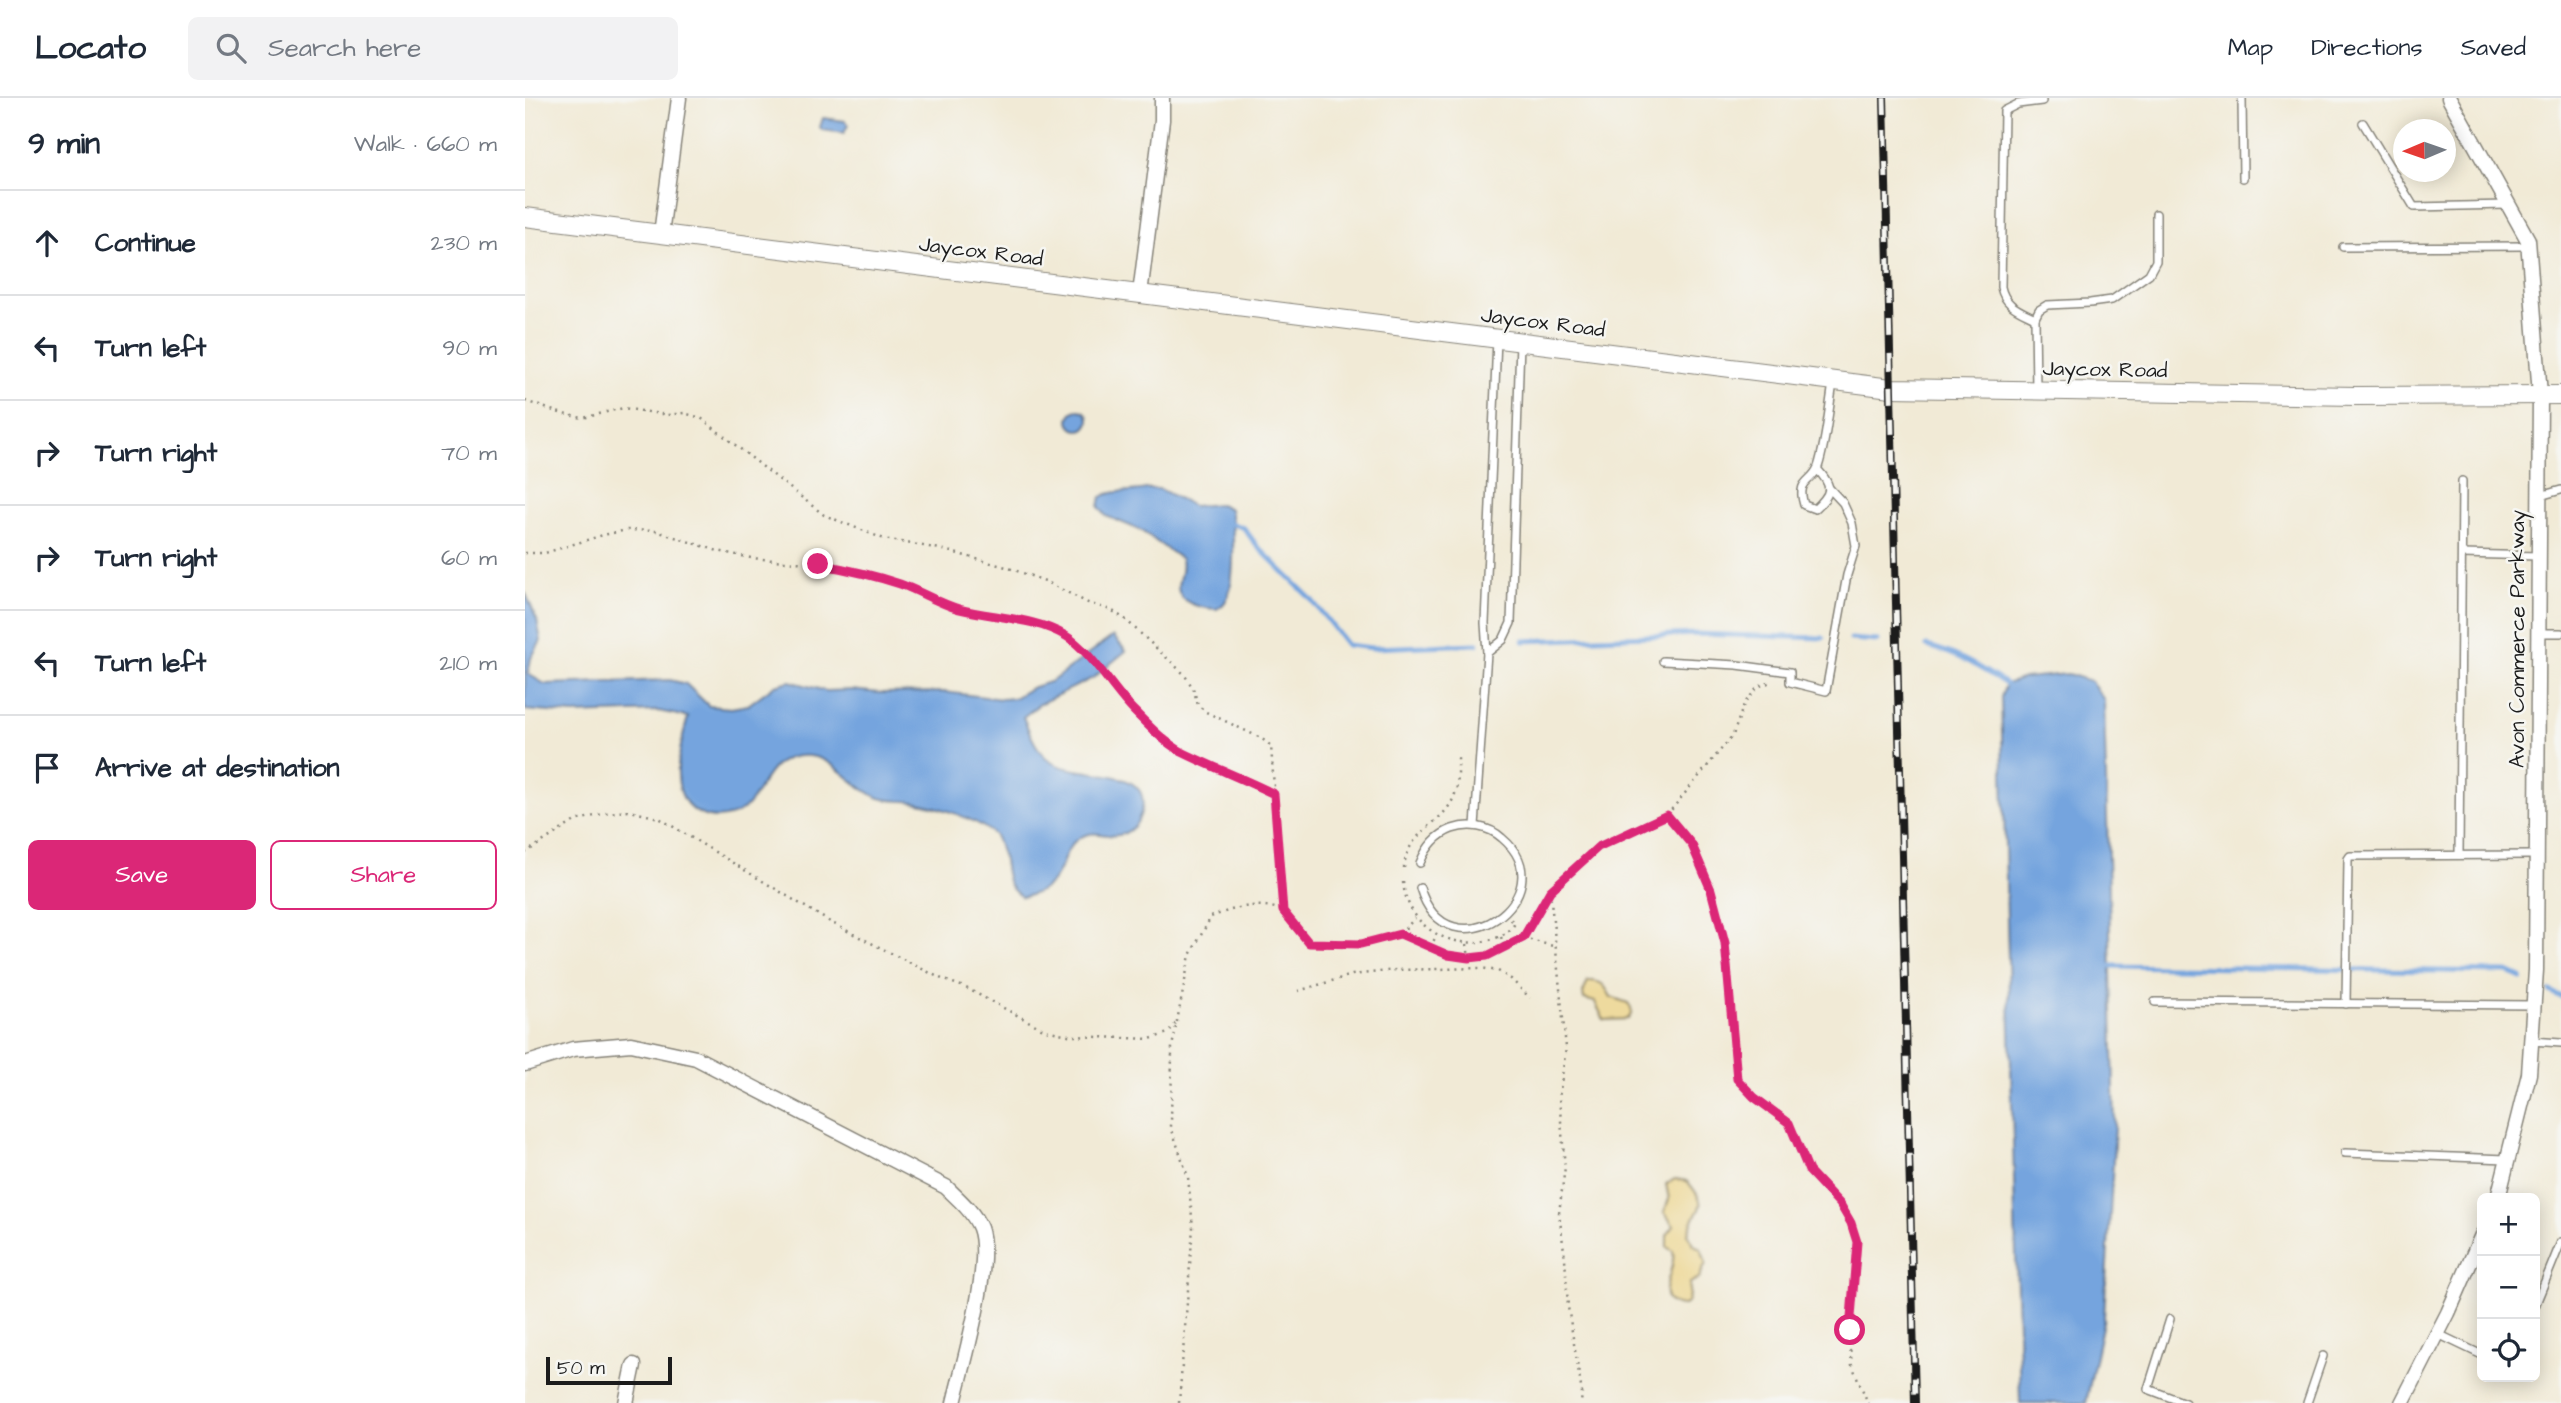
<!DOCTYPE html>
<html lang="en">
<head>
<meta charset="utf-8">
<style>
	:root { --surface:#fff; --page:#f2f2f3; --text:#1f2937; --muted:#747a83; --line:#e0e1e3; --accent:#db2777 }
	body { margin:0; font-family:"Architects Daughter",sans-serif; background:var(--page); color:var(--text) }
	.controls { position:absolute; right:21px; bottom:21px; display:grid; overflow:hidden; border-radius:10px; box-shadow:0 4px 18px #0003 }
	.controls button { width:63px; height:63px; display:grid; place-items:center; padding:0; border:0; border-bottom:2px solid var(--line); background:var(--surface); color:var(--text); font:35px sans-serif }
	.compass { position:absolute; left:1868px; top:21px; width:63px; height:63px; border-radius:50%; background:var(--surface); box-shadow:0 4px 18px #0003; rotate:268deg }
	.scale { position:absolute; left:21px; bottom:18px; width:126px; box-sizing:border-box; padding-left:7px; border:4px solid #1c1c1c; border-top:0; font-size:19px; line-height:24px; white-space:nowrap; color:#1c1c1c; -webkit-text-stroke:5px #f6f6f2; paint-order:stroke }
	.stop { position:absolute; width:21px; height:21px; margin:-16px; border:5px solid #db2777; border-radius:50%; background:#fff }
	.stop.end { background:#db2777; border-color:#fff; box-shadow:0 2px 7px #0008 }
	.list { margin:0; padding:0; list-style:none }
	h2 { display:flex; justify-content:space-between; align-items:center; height:91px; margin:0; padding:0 28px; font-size:30px }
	h2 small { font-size:23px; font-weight:400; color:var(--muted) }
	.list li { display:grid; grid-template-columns:46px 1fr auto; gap:21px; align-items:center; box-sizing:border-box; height:105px; padding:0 28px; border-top:2px solid var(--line) }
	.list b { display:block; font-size:26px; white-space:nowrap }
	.list em { font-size:23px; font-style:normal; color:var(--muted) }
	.actions { display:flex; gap:14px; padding:21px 28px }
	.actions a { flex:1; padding:16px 0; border:2px solid var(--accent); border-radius:10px; text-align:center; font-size:24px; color:var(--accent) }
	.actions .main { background:var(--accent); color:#fff }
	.icon { flex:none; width:38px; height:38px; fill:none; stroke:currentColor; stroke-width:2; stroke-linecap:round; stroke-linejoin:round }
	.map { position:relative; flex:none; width:2036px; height:1305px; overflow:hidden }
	header { display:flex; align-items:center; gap:42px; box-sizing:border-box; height:98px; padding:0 35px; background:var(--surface); border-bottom:2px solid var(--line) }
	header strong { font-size:33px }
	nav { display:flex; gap:38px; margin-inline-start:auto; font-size:24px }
	.search { width:490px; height:63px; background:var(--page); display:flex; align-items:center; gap:18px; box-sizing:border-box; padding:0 24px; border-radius:10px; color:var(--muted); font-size:26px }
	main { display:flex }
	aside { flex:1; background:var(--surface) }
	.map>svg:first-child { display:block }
	.sand { fill:#eeda9e; stroke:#857b5d; stroke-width:2 }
	.water { fill:#75a4de; stroke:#48607d; stroke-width:2 }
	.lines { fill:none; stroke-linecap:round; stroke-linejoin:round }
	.stream { stroke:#75a4de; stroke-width:5 }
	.service-casing { stroke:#868379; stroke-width:10 }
	.minor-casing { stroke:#868379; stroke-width:17 }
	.tertiary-casing { stroke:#868379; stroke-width:20 }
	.path { stroke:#868379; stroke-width:2.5; stroke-dasharray:2 5; stroke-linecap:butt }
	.service { stroke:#fff; stroke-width:7 }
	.minor { stroke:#fff; stroke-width:14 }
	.tertiary { stroke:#fff; stroke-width:18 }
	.rail-casing { stroke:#1c1c1c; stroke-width:8 }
	.rail { stroke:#f6f6f2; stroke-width:5; stroke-dasharray:16; stroke-linecap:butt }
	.route { stroke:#db2777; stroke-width:9 }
	.labels { text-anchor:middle; stroke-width:5; stroke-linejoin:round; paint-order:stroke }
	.street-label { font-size:21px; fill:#1c1c1c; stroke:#f6f6f2 }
</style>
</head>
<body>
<header>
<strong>Locato</strong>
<div class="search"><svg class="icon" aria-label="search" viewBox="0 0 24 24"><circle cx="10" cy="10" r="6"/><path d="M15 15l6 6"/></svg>Search here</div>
<nav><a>Map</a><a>Directions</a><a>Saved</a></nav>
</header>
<main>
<aside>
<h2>9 min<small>Walk · 660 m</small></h2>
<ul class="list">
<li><svg class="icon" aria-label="ahead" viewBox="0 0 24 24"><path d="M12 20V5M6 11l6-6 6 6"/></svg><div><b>Continue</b></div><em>230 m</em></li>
<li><svg class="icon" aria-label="left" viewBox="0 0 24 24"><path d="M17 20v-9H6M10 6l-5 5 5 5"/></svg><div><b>Turn left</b></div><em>90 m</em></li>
<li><svg class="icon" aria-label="right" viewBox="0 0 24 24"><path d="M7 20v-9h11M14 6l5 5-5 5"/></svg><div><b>Turn right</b></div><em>70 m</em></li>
<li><svg class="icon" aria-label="right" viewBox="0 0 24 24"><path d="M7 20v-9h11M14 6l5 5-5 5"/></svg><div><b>Turn right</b></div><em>60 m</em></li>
<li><svg class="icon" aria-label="left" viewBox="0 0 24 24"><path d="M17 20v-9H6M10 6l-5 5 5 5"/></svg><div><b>Turn left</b></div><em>210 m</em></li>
<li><svg class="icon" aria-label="arrive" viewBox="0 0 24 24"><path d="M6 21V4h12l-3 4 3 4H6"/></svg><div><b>Arrive at destination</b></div></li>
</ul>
<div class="actions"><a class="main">Save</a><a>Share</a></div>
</aside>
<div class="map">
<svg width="2036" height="1305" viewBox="0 0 2036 1305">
	<rect width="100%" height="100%" fill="#f6f6f2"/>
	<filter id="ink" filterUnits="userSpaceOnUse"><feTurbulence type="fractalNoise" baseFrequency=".0143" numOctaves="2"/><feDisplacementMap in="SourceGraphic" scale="14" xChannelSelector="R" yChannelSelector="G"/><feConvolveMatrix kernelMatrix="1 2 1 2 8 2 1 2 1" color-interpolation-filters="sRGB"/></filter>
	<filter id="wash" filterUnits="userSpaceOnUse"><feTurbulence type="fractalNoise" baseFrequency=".00686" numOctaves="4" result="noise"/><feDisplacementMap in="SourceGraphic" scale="28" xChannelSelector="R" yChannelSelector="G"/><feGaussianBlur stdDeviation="1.57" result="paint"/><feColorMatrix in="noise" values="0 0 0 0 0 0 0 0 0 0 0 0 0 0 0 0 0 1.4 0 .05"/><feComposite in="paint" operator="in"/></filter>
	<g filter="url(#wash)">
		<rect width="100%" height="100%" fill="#f1ead6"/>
		<g class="sand">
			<path d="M 1063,883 C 1077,882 1080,888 1086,899 L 1103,905 C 1107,911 1108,915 1103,921 L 1079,922 L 1070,904 L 1059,901 L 1058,895 Z"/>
			<path d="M 1150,1081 L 1162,1083 C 1188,1113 1169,1108 1163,1136 L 1168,1146 L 1176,1151 L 1181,1165 L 1174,1180 L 1165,1185 L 1163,1204 L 1158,1208 C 1123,1205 1153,1172 1148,1153 L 1142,1149 L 1142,1137 L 1149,1128 L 1139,1114 L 1144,1101 L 1141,1086 Z"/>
		</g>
		<g class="water">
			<path d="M 298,20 L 320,23 L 323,27 L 319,35 L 297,32 L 295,29 Z"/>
			<circle cx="554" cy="322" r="10"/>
			<path d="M 621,391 L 635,391 L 668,408 L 695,406 L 705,411 C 709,430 711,488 700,504 C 698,507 695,509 692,511 C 675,510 648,505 654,483 C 656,474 658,470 656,461 L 615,432 L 581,418 L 574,409 L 576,399 C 590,391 605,395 621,391 Z"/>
			<path d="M 0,494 L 12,522 L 16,543 L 6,560 L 3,576 L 20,586 L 145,582 L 161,586 L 184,608 L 206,610 L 223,607 L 250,587 L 265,583 L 301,593 L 326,592 L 355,595 L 419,594 L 477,601 L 489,600 L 506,590 L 527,583 L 588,538 L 601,553 L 568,580 L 516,605 L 498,619 C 505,635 511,653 526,664 C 551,681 637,666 614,720 C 612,727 606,732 600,735 C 586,742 571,731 558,738 C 529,751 547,789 497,799 C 481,789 482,780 479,763 C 478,758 475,753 474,748 C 472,743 472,738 467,735 C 450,720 411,708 389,704 C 377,702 363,704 352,699 C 329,690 310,661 285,658 C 249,655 243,678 227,702 C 216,719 192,724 175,716 C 140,699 155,648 163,619 L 133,613 L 49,616 L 0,612 Z"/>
			<path d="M 1543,576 L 1566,583 L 1579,602 L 1590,1029 L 1579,1219 L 1561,1305 L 1495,1305 L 1476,599 L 1481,586 L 1499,580 Z"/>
		</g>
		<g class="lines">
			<g class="stream">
				<path d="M 708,426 L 719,430 L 732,448 L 786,501 L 822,547 L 847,550 L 952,546"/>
				<path d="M 1326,541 L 1353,543"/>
				<path d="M 998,543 L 1172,536 L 1298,540"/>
				<path d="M 1402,548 C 1431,555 1456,570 1481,586"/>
				<path d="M 1586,868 L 1983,874 L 1996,880"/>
				<path d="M 2025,893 L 2036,899"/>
			</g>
		</g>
	</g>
	<g filter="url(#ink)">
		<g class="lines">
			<g class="service-casing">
				<g id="service">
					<path d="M 1717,0 L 1718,80"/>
					<path d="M 1838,25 L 1889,109 L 1983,107"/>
					<path d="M 1818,149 L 2003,148"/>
					<path d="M 1510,220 C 1494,212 1480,208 1476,189 L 1479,13 L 1493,6 L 1517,3"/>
					<path d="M 1511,292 L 1510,220 L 1514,212 L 1522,207 L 1565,205 L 1587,202 L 1624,176 L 1631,163 L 1631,116"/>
					<path d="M 1292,371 C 1309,389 1307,395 1290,411 L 1279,407 C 1271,381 1287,385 1293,369 C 1301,345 1304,310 1308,285"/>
					<path d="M 2015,398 L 2036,392"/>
					<path d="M 1937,456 L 2013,458"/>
					<path d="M 2013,535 L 2036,535"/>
					<path d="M 962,555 L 978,542 L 986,525 L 995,244"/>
					<path d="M 1138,563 L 1212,567 L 1265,574 L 1265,584 L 1301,593 L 1322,477 L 1331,448 L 1327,425 L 1318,405 L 1304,390"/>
					<path d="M 950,728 L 962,555 L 960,525 L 972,241"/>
					<path d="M 1934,757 L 1937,383"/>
					<path d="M 895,790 C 923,882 1044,796 977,740 C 964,728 944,725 927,731 C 911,737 901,750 895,765"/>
					<path d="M 1630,904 L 2008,907"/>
					<path d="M 1821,906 L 1823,761 L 1825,758 L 2012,757"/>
					<path d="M 2006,943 L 2036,945"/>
					<path d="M 1820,1055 L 1982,1061"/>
					<path d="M 2010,1208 L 2036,1144"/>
					<path d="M 1645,1221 L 1623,1291 L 1660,1305"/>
					<path d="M 1913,1236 L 1957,1257"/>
					<path d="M 1782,1305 L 1798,1258"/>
				</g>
			</g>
			<g class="minor-casing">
				<g id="minor">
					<path d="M 1924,0 L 2003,142 L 2015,297 L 2011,872 L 2004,976 L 1973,1100"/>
					<path d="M 136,136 L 154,0"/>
					<path d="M 615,196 L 637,22 L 637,0"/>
					<path d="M 0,966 L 48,951 L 106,946 L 171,960 L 421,1089 C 433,1101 448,1113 455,1130 C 468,1166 438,1266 429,1305"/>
					<path d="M 101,1305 L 109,1267"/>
					<path d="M 1877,1305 L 1923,1215 L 1957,1137"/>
				</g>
			</g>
			<g class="tertiary-casing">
				<path id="tertiary" d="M 0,119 L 1366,290 L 1832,298 L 2036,297"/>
			</g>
			<g class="path">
				<path d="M 0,303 L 38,316 L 58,320 L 98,310 L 142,317 L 159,315 L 176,320 L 299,417 L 359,441 L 415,451 L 481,469 L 520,483 L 563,505 L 586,512 L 600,521 L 659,576 L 668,590 L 673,607 L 681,614 L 736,640 L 746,648 L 758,813 L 784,845 L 836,846 L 875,836 L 923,857 L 944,860 L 962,858 L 980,851 L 998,840 L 1025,793 L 1073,749 L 1123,728 L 1142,717 L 1208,637 L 1219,606 L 1233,589 L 1246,584"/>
				<path d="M 0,455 L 20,455 L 78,437 L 102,432 L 131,433 L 193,453 L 226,460 L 293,466 L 338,474 L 378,487 L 434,511 L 515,528 L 541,538 L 554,548 L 608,613 L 640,641 L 656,653 L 749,696"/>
				<path d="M 1142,717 L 1167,747 L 1187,792 L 1200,845 L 1212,981 L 1229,999 L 1264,1025 L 1284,1073 L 1315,1106 L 1326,1126 L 1332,1144 L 1325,1249 L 1327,1267 L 1343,1305"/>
				<path d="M 0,755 L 50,723 L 81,715 L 105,713 L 134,720 L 305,824 L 417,881 L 439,889 L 520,932 L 548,938 L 625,941 L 643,935 L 652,924"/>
				<path d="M 879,770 C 882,731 920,727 930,696 C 934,684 933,670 933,658"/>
				<path d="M 878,784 C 882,829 926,854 968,841 C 977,838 985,834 990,825 L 985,821"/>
				<path d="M 1025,793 L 1041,950 L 1034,1000 L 1040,1069 L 1034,1115 L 1040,1160 L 1043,1209 L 1057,1295 L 1056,1305"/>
				<path d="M 875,836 L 890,820"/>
				<path d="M 976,839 L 980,851"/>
				<path d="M 998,840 L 1028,848"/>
				<path d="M 942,846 L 944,860"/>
				<path d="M 905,849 L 912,837"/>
				<path d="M 773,893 L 827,877 L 871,872 L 956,870 L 973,873 L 986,881 L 1005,900"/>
				<path d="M 654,1305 L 668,1129 L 663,1079 L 646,1029 L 647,949 L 665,857 L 686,819 C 709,810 734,802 758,813"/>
			</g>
			<use href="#service" class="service"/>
			<use href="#minor" class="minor"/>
			<use href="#tertiary" class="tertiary"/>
			<g class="rail-casing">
				<path id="rail" d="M 1359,0 L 1390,1305"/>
			</g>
			<use href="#rail" class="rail"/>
		</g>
	</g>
	<g class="lines" filter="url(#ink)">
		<path class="route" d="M 293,466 C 321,471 348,477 375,486 C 395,493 413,505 434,511 C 469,520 509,519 541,538 C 565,552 588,592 609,613 C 623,627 639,644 657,654 C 687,669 719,681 749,696 L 758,813 L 784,845 L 836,846 L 875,836 L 923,857 L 944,860 L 962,858 L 998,840 L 1025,793 L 1073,749 L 1142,717 L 1167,747 L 1186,792 L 1200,845 L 1212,981 L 1229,999 L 1264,1025 L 1284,1073 L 1315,1106 L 1326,1125 L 1332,1144 L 1325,1232"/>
	</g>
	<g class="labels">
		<g class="street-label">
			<text transform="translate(456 153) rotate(7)" y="7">Jaycox Road</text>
			<text transform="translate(1018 224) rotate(7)" y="7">Jaycox Road</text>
			<text transform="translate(1580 271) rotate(1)" y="7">Jaycox Road</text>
			<text transform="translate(1992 541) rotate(-90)" y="7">Avon Commerce Parkway</text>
		</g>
	</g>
</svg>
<div class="controls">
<button>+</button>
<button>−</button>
<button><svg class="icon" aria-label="locate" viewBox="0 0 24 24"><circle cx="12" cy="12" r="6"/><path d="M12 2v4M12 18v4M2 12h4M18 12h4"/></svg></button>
</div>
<svg class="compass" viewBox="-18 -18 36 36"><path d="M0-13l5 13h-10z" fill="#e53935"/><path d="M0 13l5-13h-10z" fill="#747a83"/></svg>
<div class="scale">50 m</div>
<div class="stop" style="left:1325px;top:1232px"></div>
<div class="stop end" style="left:293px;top:466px"></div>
</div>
</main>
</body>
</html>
